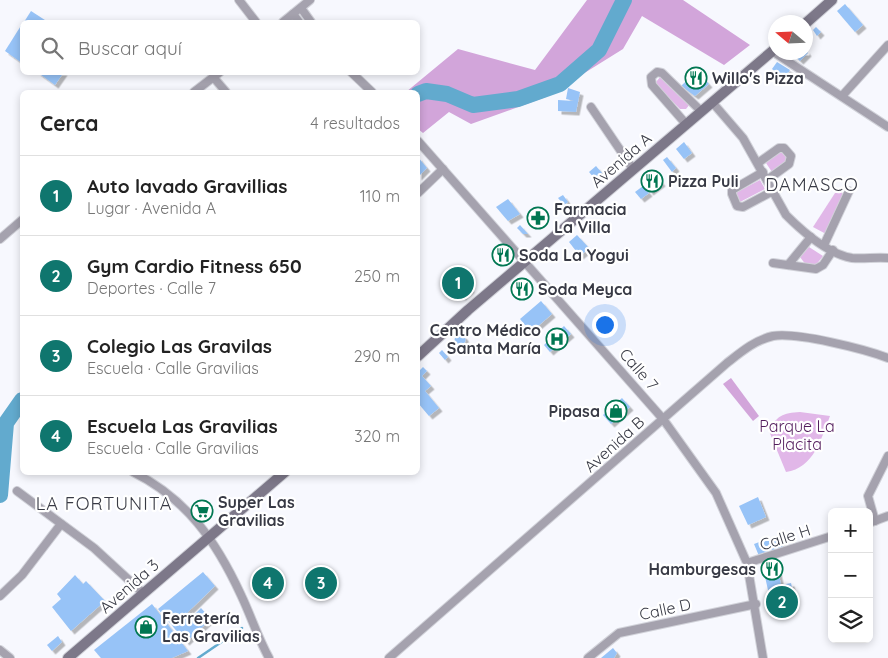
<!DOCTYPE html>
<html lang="es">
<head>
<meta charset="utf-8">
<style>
	:root { --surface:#fff; --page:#f2f2f2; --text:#222; --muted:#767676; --line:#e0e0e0; --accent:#0f766e }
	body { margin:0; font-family:Quicksand,sans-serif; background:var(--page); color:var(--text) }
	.controls { position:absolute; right:15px; bottom:15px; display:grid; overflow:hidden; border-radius:8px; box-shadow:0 2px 8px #0003 }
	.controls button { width:45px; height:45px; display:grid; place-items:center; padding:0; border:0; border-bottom:1px solid var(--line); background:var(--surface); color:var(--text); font:25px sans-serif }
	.compass { position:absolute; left:768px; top:15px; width:45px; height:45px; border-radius:50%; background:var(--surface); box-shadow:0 2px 8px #0003; rotate:289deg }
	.you { position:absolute; left:604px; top:324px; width:18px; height:18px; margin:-12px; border:4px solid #fff; border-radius:50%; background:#1a73e8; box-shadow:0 0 0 8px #1a73e833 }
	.badge { display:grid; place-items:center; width:32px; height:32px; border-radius:50%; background:var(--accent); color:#fff; font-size:16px; font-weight:700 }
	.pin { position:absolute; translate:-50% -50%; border:2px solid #fff; box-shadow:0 1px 5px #0006 }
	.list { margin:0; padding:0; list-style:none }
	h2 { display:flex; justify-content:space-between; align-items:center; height:65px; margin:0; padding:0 20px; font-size:21px }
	h2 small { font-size:16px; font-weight:400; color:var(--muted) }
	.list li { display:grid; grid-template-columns:32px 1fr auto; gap:15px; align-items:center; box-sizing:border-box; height:80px; padding:0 20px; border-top:1px solid var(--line) }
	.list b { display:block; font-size:19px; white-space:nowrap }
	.list p { margin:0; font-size:16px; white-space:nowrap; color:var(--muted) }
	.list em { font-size:16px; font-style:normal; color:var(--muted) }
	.icon { flex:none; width:28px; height:28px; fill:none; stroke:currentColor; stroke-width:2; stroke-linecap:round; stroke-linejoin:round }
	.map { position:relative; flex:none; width:888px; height:658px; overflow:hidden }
	.search { position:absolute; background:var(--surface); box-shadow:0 2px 8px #0003; left:20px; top:20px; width:400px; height:55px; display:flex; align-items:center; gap:12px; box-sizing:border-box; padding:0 18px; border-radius:8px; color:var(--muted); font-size:19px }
	.panel { position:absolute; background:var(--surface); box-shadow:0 2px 8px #0003; left:20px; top:90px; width:400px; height:385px; border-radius:8px }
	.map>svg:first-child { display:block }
	.green { fill:#e1b7e8 }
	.forest { fill:#d2a5da }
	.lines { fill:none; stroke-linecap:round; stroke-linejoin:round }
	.stream { stroke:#62aace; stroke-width:2.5 }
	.river { stroke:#62aace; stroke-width:16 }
	.building { fill:#97c3f7; filter:url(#shadow) }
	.street-casing { stroke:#d1d2d9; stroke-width:10 }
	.secondary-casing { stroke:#d1d2d9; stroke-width:12 }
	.street { stroke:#a5a2ae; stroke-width:8 }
	.secondary { stroke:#7d7889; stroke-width:10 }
	.labels { text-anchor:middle; stroke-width:4.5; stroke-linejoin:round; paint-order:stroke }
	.poi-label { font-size:16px; font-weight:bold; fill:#383a45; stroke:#fff; text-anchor:start }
	.street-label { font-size:16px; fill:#383a45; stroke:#fff }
	.park-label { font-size:16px; fill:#531d5d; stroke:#fff }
	.neighbourhood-label { font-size:18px; letter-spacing:1px; fill:#383a45; stroke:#fff }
</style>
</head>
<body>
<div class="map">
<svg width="888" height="658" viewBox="0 0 888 658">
	<defs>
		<filter id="shadow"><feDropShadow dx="3.5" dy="3.5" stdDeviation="0" flood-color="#0004"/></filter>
	</defs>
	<rect width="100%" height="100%" fill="#f7f8fe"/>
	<g class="green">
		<path d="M 661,76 L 690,104 L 686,109 L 680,109 L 657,86 L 656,82 Z"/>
		<path d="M 781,151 L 788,160 L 772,172 L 766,163 Z"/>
		<path d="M 760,180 L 765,189 L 740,202 L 735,193 Z"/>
		<path d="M 842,192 L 843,198 L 826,234 L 813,227 L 835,193 Z"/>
		<path d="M 809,247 L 823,256 L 816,265 L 806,265 L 800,257 Z"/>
		<path d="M 800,412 L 830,416 C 821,439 814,468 786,472 L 769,431 C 776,416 783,413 800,412 Z"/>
	</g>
	<g class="forest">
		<path d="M 587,0 L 683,0 L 750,45 L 724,65 L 642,16 L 623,49 L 546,97 L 471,124 L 449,112 L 423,133 L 418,129 L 418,92 L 406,92 L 458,49 L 535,70 Z"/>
		<path d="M 731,378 L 759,416 L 753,421 L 723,384 Z"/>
	</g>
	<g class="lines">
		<path class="stream" d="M 198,658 L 242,628"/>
		<g class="river">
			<path d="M 418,94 L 426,91 L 447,94 L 473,105 L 518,99 L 560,84 L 599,50 L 624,0"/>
			<path d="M 0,495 L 6,423 L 22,400"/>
		</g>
	</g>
	<g class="building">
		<path d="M 845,4 L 863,25 L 855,32 L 837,11 Z"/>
		<path d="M 31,11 L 48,22 L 24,22 Z"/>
		<path d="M 22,24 L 22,63 L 5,51 Z"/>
		<path d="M 816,27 L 821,32 L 817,36 L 813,30 Z"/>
		<path d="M 806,50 L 808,53 L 800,61 L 791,52 L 806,52 Z"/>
		<path d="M 777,62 L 790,70 L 784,79 L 772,69 Z"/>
		<path d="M 697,71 L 709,84 L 695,96 L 681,86 Z"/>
		<path d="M 37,72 L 64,72 L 55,85 Z"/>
		<path d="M 568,88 L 580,92 L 576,112 L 558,111 L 558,100 L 574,101 L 566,99 Z"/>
		<path d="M 684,142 L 692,153 L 684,159 L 676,149 Z"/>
		<path d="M 418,157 L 427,168 L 418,177 Z"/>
		<path d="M 667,157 L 676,168 L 672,172 L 663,160 Z"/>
		<path d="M 596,166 L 602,173 L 595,179 L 589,172 Z"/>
		<path d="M 653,170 L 662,183 L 650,192 L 641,179 Z"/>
		<path d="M 643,186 L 649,193 L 641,199 L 635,192 Z"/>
		<path d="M 563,195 L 568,202 L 564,205 L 558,198 Z"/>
		<path d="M 508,199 L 520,214 L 508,221 L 496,207 Z"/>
		<path d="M 536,212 L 543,221 L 540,223 L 533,214 Z"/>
		<path d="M 520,225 L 528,234 L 523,234 L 517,228 Z"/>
		<path d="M 577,235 L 589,248 L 580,256 L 569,242 Z"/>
		<path d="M 454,269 L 471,289 L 462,297 L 444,278 Z"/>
		<path d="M 522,284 L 527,290 L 523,294 L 518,288 Z"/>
		<path d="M 541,301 L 552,314 L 531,332 L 520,319 Z"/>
		<path d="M 564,326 L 571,334 L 550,352 L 544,345 Z"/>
		<circle cx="460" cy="340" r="5.5"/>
		<path d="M 442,350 L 448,357 L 445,360 L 439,353 Z"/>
		<path d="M 423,367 L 427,371 L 422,376 L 431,386 L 425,391 L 439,408 L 429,416 L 418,403 L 418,372 Z"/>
		<path d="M 622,398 L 630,407 L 611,424 L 603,415 Z"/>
		<path d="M 758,497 L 766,517 L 748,525 L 739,506 Z"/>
		<circle cx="200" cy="512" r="5.5"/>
		<path d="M 778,535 L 783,547 L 759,556 L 754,544 Z"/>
		<path d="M 777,565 L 781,585 L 791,583 L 794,596 L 793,609 L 773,613 L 764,572 L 768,567 Z"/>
		<path d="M 203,572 L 215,586 L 187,613 L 191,618 L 201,608 L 211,619 L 186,642 L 158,609 Z"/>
		<path d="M 75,575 L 83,584 L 86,581 L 105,601 L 71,631 L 52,607 L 61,599 L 57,594 Z"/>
		<path d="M 152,604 L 188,651 L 172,658 L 101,658 L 94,650 Z"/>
		<path d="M 58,636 L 62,642 L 52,651 L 47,645 Z"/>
		<path d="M 613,648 L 617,653 L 614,658 L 601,658 Z"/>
	</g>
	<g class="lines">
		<g class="street-casing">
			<g id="street">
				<path d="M 239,0 L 256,22"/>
				<path d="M 301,8 L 311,22"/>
				<path d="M 293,14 L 299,22"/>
				<path d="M 283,22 L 310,0"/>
				<path d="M 772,51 L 888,127"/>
				<path d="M 351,72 L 372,92"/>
				<path d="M 214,78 L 226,92"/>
				<path d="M 194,92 L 220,72"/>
				<path d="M 842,96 L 888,45"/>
				<path d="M 712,102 L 743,138 L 786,215 C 803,232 828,254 852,258 C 864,259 876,257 888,258"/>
				<path d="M 591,107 L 633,169"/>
				<path d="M 686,124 L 652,85 L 651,77 L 657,72 L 662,73 L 701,111"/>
				<path d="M 418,141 L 663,419 L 716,493 L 747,563 L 763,658"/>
				<path d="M 758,163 L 779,148 L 784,148 L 791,156 L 789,164 L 767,180"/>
				<path d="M 763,172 L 732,190 L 732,194 L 737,206 L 743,207 L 773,191"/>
				<path d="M 418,193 L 443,169"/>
				<path d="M 0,239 L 22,220"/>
				<path d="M 824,245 L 849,191"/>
				<path d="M 773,263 L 816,269 L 823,265 L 833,250"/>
				<path d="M 788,265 L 811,237"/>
				<path d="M 133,472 C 187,499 216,541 241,595 C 251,616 258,638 269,658"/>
				<path d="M 17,491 L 94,548 L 143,593"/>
				<path d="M 875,521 L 868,496 L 888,456"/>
				<path d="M 869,523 L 888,516"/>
				<path d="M 747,563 L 832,536"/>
				<path d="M 0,596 L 22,575 L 61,524"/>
				<path d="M 0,650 L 10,658"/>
				<path d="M 389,658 L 727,363 C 741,352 755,340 773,336 C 797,332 864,349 888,358"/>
				<path d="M 588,658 L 619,633 L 756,604"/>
			</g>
		</g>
		<g class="secondary-casing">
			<g id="secondary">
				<path d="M 806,23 L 832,0"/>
				<path d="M 418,356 L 468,310 L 776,48"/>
				<path d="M 68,658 L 285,472"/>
			</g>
		</g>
		<use href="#street" class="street"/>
		<use href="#secondary" class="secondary"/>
	</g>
	<defs>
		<g id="restaurant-ring" transform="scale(1.125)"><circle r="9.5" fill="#fff" stroke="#017752" stroke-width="1.5"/><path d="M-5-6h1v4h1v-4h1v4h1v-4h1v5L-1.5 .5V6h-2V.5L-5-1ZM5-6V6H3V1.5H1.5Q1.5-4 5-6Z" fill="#017752"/></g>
		<g id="pharmacy-ring" transform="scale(1.125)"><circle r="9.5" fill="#fff" stroke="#017752" stroke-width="1.5"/><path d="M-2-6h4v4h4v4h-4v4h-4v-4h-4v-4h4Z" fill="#017752"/></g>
		<g id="hospital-ring" transform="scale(1.125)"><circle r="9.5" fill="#fff" stroke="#017752" stroke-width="1.5"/><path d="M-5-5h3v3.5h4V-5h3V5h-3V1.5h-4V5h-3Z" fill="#017752"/></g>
		<g id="shop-ring" transform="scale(1.125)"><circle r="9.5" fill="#fff" stroke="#017752" stroke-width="1.5"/><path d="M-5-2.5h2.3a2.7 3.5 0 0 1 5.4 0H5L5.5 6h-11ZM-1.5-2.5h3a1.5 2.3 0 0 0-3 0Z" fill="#017752"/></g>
		<g id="supermarket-ring" transform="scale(1.125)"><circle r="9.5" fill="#fff" stroke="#017752" stroke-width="1.5"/><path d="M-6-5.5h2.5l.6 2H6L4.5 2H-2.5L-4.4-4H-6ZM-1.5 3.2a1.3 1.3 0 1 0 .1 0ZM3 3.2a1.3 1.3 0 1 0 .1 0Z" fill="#017752"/></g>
	</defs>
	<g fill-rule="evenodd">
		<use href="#restaurant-ring" x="696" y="78"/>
		<use href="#restaurant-ring" x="652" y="181"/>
		<use href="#pharmacy-ring" x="538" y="218"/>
		<use href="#restaurant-ring" x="503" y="255"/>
		<use href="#restaurant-ring" x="522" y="289"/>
		<use href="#hospital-ring" x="557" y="339"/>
		<use href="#shop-ring" x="616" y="411"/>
		<use href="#supermarket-ring" x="202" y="511"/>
		<use href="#restaurant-ring" x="772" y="569"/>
		<use href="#shop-ring" x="146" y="627"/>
	</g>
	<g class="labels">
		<g class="poi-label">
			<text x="712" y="84">Willo's Pizza</text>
			<text x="668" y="187">Pizza Puli</text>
			<text x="554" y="215">Farmacia<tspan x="554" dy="18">La Villa</tspan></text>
			<text x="519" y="261">Soda La Yogui</text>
			<text x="538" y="295">Soda Meyca</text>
			<text x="541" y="336" text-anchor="end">Centro Médico<tspan x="541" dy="18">Santa María</tspan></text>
			<text x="600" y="417" text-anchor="end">Pipasa</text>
			<text x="218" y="508">Super Las<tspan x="218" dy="18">Gravilias</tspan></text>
			<text x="756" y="575" text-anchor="end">Hamburgesas</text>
			<text x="162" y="624">Ferretería<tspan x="162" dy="18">Las Gravilias</tspan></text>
		</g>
		<g class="street-label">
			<text transform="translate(621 160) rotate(-41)" y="6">Avenida A</text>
			<text transform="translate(639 369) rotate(49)" y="6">Calle 7</text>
			<text transform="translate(614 444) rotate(-42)" y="6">Avenida B</text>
			<text transform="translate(785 537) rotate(-18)" y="6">Calle H</text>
			<text transform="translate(129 586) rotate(-41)" y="6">Avenida 3</text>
			<text transform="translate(665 609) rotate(-12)" y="6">Calle D</text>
		</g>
		<g class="park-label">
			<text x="797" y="432">Parque La<tspan x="797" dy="18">Placita</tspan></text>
		</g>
		<g class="neighbourhood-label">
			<text x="812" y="191">DAMASCO</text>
			<text x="104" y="510">LA FORTUNITA</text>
		</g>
	</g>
</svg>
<div class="controls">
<button>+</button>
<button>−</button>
<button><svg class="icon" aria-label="layers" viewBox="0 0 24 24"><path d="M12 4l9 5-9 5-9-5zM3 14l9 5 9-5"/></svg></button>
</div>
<svg class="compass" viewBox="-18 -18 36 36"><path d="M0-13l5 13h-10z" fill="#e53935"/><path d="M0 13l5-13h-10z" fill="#767676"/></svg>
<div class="you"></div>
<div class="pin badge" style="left:458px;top:283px">1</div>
<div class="pin badge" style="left:782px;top:602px">2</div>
<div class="pin badge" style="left:321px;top:583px">3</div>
<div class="pin badge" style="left:268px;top:583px">4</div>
<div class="search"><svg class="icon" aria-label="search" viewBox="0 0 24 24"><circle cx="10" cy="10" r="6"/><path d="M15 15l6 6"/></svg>Buscar aquí</div>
<section class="panel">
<h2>Cerca<small>4 resultados</small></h2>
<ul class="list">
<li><span class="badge">1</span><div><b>Auto lavado Gravillias</b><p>Lugar · Avenida A</p></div><em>110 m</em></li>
<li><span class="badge">2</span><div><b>Gym Cardio Fitness 650</b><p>Deportes · Calle 7</p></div><em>250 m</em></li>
<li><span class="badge">3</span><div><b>Colegio Las Gravilas</b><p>Escuela · Calle Gravilias</p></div><em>290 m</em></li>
<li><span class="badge">4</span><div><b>Escuela Las Gravilias</b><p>Escuela · Calle Gravilias</p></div><em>320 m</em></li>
</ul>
</section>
</div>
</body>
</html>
